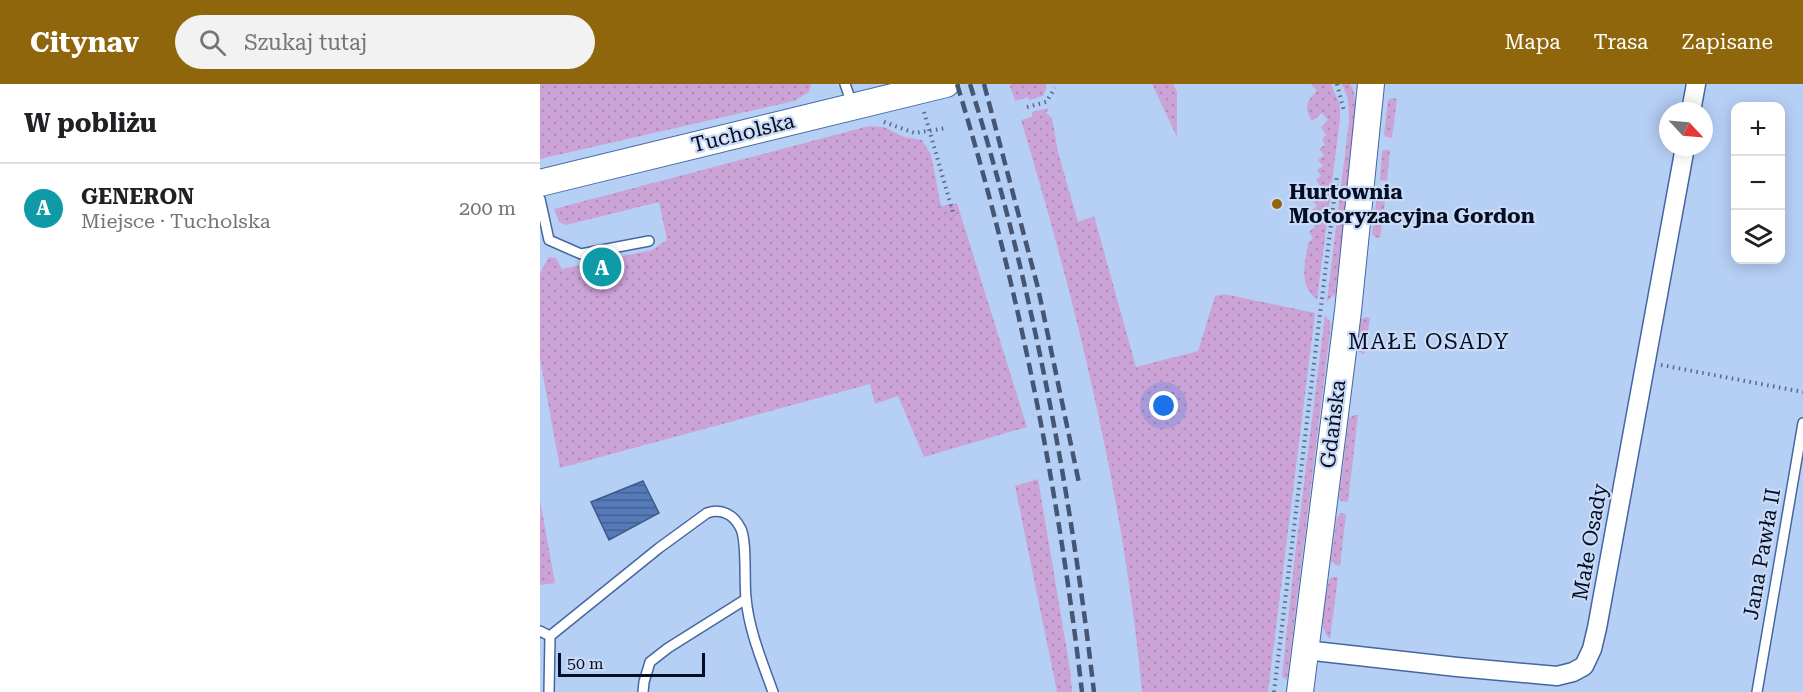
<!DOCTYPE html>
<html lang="pl">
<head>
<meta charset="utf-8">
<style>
	:root { --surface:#fff; --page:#f2f2f2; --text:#202124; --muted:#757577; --line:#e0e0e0; --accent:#8f660c }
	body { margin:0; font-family:"Roboto Serif",serif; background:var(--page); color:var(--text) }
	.controls { position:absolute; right:18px; top:18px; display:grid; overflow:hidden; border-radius:12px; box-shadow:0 3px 15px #0003 }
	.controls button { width:54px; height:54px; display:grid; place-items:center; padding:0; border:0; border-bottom:2px solid var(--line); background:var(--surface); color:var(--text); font:30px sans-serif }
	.compass { position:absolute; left:1119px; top:18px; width:54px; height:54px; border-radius:50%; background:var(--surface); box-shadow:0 3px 15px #0003; rotate:116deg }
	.scale { position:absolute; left:18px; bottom:15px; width:147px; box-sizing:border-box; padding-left:6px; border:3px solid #030e24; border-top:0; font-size:16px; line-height:21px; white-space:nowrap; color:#030e24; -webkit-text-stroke:4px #cbdbf5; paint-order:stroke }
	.you { position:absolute; left:624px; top:322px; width:21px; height:21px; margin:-15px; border:4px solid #fff; border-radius:50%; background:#1a73e8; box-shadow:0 0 0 9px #1a73e833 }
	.badge { display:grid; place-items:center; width:39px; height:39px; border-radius:50%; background:var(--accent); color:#fff; font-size:20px; font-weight:700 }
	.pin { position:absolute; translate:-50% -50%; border:3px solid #fff; box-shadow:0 2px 6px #0006 }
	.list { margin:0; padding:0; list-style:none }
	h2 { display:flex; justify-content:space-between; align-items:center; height:78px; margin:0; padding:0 24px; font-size:26px }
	h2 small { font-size:20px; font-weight:400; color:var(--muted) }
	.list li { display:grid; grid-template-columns:39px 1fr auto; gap:18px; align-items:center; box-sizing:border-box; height:90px; padding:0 24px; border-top:2px solid var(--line) }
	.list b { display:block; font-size:22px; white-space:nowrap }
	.list p { margin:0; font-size:20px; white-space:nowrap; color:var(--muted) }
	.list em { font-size:20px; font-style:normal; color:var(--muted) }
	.icon { flex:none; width:33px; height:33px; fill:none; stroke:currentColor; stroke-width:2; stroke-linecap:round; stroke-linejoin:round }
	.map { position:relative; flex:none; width:1263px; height:608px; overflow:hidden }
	header { display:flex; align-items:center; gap:36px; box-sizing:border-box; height:84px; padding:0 30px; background:var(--accent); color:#fff }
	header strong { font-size:28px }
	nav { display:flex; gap:33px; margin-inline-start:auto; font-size:21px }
	.search { width:420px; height:54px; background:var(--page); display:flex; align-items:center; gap:15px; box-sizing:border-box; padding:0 21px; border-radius:33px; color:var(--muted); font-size:22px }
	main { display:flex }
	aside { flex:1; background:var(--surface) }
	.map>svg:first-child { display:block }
	.grass { fill:url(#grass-dots) }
	.water { fill:url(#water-rules); stroke:#3c5a8b; stroke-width:1.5 }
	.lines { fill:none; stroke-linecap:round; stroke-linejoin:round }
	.lane-casing { stroke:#4467a0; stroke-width:12 }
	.street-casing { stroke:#4467a0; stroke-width:21 }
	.secondary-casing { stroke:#4467a0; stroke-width:28 }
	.path { stroke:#576986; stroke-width:4; stroke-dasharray:1.5 4.5; stroke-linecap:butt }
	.lane { stroke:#fff; stroke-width:9 }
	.street { stroke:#fff; stroke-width:18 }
	.secondary { stroke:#fff; stroke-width:26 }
	.rail { stroke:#465672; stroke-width:4.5; stroke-dasharray:12 6; stroke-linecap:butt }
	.poi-dot { fill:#8f660c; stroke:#cbdbf5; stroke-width:2 }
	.labels { text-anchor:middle; stroke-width:4.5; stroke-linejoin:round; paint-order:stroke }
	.street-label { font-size:21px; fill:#030e24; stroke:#cbdbf5 }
	.poi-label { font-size:21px; font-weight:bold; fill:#030e24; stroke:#cbdbf5; text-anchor:start }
	.neighbourhood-label { font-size:22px; letter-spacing:1.5px; fill:#030e24; stroke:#cbdbf5 }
</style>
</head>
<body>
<header>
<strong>Citynav</strong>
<div class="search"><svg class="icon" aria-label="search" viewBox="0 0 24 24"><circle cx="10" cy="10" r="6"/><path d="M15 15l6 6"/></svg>Szukaj tutaj</div>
<nav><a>Mapa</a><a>Trasa</a><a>Zapisane</a></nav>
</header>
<main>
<aside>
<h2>W pobliżu<small></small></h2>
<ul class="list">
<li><span class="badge" style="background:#0f9aa8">A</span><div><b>GENERON</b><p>Miejsce · Tucholska</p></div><em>200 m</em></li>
</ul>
</aside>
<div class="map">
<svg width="1263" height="608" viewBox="0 0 1263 608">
	<defs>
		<pattern id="grass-dots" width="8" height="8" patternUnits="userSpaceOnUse" patternTransform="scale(1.5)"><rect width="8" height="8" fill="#cca3d6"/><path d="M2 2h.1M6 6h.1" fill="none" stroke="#ae8bb8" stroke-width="1.8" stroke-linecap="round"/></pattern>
		<pattern id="water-rules" width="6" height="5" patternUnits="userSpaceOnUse" patternTransform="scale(1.5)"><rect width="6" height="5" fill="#547ab7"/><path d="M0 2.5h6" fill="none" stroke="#436295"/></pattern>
	</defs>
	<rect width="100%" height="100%" fill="#b6cff5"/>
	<g class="grass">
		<path d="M 0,0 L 271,0 L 269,8 L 254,17 L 0,75 Z"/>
		<path d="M 472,0 L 506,0 L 506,5 L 503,12 L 489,16 L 488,13 L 475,17 L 470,2 Z"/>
		<path d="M 612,0 L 633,0 L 637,7 L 637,53 Z"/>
		<path d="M 771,0 L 791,0 L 800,21 L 800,35 L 777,216 C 758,201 765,180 768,159 L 773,154 L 769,148 L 775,143 L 771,137 L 777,132 L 772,126 L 777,122 L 773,117 L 779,112 L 774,106 L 780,102 L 776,96 L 781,92 L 777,86 L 783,82 L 778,76 L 784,71 L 779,65 L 785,61 L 782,55 L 786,51 L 781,43 L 788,36 L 782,29 L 772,37 C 763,23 767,17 777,7 Z"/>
		<path d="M 802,0 L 810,0 L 814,8 L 816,25 L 816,41 L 795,210 L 787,217 L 809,37 L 808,15 Z"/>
		<path d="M 852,14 L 857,15 L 852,54 L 846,53 L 844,50 L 848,16 Z"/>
		<path d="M 509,24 L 506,29 L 512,34 L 518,68 L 538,138 L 554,132 L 596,283 L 658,267 L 675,212 L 684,210 L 775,229 L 728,608 L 602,608 C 584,415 537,221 481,36 L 492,33 L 492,28 Z"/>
		<path d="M 329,42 L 344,43 L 364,53 L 382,56 L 391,71 L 401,122 L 417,119 L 487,343 L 384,373 L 358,312 L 335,320 L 330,300 L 20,384 L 0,275 L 0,189 L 9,173 L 16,174 L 22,185 L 112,166 L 127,156 L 119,118 L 26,141 L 19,138 L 14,125 Z"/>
		<path d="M 845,66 L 850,66 L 847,97 L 840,96 L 842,67 Z"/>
		<path d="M 841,109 L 846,110 L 840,154 L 835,153 L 832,150 L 837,112 Z"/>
		<path d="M 785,231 L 791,240 L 747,596 L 742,592 L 755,472 Z"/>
		<path d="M 826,233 L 830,234 L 825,269 L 823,270 L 817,266 L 821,235 Z"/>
		<path d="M 814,331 L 818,331 L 808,418 L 801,417 L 799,414 L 809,334 Z"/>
		<path d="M 498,395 L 530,585 L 532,608 L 517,608 L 475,402 Z"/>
		<path d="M 0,416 L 15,499 L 0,501 Z"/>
		<path d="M 801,429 L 806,430 L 800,482 L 796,481 L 791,477 L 797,433 Z"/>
		<path d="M 792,493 L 798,493 L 790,555 C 776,543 786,513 789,496 Z"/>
	</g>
	<path class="water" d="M 103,397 L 119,429 L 69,456 L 51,418 Z"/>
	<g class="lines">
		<g class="lane-casing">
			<g id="lane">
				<path d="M 305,0 L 312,20"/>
				<path d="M 0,115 L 9,156 L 41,170 L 109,157"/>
				<path d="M 0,547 L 10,552 L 9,608"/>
				<path d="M 10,552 L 119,464 L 167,429 C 182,424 194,431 201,445 C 207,458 204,497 206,514 C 209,547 222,577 233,608"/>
				<path d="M 103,608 L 104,598 L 110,578 L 128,564 L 206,515"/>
				<path d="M 1217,608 L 1263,339"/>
			</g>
		</g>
		<g class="street-casing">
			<g id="street">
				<path d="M 1151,27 L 1156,0"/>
				<path d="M 765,566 L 917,583 L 1017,592 L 1033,588 L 1044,582 L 1052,565 L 1057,544 L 1145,63"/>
			</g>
		</g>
		<g class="secondary-casing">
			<g id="secondary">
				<path d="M 0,99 L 406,0"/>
				<path d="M 760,608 L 808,227 L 831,0"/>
			</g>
		</g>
		<g class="path">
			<path d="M 797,0 L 804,27"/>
			<path d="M 487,23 L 506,18 L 515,4"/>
			<path d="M 384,28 L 414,132"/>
			<path d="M 344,38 L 375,49 L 407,44"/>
			<path d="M 1121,281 L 1263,308"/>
			<path d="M 734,608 L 797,91"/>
		</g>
		<use href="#lane" class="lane"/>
		<use href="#street" class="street"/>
		<use href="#secondary" class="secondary"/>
		<g class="rail">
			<path d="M 417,0 C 478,199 518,402 542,608"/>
			<path d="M 430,0 C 492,199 530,402 554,608"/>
			<path d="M 444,0 L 498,204 L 539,399"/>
		</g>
	</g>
	<circle class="poi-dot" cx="737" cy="120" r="6"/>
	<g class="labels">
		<g class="street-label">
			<text transform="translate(203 49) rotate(-14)" y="7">Tucholska</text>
			<text transform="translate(793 340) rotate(-83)" y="7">Gdańska</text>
			<text transform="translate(1050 458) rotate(-80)" y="7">Małe Osady</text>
			<text transform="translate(1222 470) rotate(-80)" y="7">Jana Pawła II</text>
		</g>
		<g class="poi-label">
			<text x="749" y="115">Hurtownia<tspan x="749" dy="24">Motoryzacyjna Gordon</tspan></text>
		</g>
		<g class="neighbourhood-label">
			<text x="889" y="265">MAŁE OSADY</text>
		</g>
	</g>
</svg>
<div class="controls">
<button>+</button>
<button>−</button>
<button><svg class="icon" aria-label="layers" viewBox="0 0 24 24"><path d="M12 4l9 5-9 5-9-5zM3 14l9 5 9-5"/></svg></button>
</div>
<svg class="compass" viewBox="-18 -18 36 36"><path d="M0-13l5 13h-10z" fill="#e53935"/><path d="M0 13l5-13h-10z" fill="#757577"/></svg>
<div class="scale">50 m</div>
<div class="you"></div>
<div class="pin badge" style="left:62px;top:183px;background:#0f9aa8">A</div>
</div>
</main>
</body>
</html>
